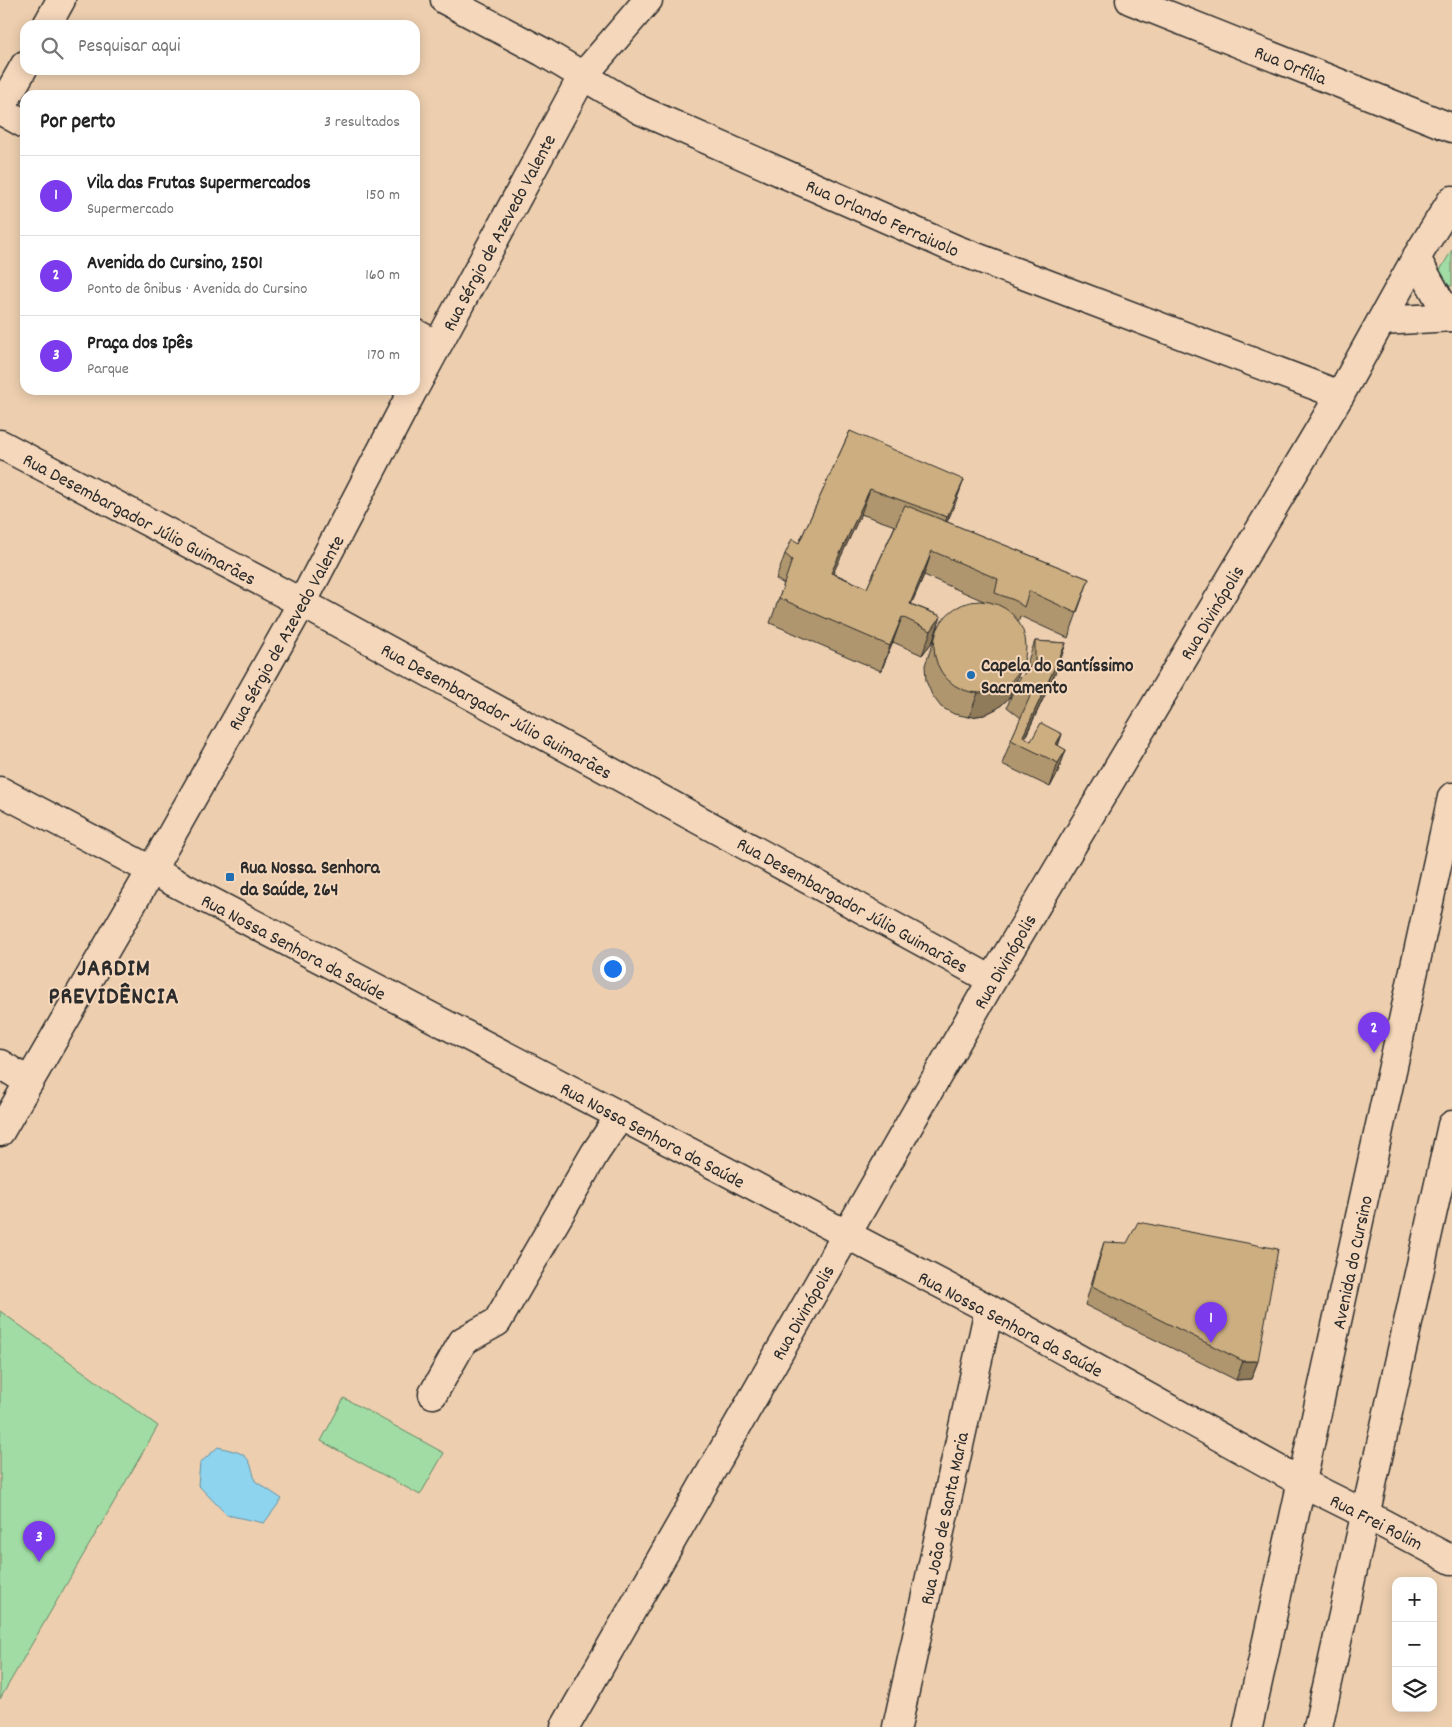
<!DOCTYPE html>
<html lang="pt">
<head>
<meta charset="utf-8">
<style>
	:root { --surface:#fff; --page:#f2f2f2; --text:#222; --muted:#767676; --line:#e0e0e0; --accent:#7c3aed }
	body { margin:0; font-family:Dekko,sans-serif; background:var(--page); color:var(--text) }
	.controls { position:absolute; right:15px; bottom:15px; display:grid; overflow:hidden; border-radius:10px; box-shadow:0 2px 12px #0003 }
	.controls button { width:45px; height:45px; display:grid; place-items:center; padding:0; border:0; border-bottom:1px solid var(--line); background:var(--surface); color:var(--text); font:25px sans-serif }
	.you { position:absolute; left:612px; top:968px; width:18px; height:18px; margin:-12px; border:4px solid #fff; border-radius:50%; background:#1a73e8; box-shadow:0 0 0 8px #1a73e833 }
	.badge { display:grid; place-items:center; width:32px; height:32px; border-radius:50%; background:var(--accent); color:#fff; font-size:16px; font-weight:700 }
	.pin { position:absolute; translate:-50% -41px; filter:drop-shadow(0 1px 2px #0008) }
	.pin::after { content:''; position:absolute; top:26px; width:18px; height:15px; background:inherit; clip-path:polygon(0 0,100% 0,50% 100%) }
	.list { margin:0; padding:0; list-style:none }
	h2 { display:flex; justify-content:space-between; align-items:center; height:65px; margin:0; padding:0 20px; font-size:21px }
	h2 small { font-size:16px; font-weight:400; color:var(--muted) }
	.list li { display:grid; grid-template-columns:32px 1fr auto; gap:15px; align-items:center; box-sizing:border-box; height:80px; padding:0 20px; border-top:1px solid var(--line) }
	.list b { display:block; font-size:19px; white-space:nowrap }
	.list p { margin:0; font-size:16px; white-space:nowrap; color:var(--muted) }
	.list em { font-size:16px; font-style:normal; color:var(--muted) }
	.icon { flex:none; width:28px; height:28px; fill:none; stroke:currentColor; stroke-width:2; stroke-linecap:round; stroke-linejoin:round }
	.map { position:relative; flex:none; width:1452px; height:1727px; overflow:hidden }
	.search { position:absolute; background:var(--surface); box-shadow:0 2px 12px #0003; left:20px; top:20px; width:400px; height:55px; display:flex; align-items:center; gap:12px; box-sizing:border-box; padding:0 18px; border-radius:15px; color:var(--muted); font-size:19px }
	.panel { position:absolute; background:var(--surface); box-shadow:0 2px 12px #0003; left:20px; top:90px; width:400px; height:305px; border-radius:15px }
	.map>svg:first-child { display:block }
	.green { fill:#a0dca3; stroke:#668467 }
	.water { fill:#8ed4ef; stroke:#6690a1 }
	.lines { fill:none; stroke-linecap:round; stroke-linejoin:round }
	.minor-casing { stroke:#2b2b2b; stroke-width:31 }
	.major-casing { stroke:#2b2b2b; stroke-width:31 }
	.minor { stroke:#f5d7bb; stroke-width:28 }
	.major { stroke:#f5d7bb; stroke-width:28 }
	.wall { fill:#af966e; stroke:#2b2b2b; fill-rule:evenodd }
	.shaded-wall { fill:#8f7a5a; stroke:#2b2b2b }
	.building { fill:#ccae80; stroke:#2b2b2b }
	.poi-dot { fill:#1f6fb2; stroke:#f5d7bb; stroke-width:2 }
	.labels { text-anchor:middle; stroke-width:4; stroke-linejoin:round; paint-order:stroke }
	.street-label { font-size:19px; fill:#2b2b2b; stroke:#f5d7bb }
	.poi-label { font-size:19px; font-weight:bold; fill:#2b2b2b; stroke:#f5d7bb; text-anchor:start }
	.district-label { font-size:24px; font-weight:bold; letter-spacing:1px; fill:#2b2b2b; stroke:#f5d7bb }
</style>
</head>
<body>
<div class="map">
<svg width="1452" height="1727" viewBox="0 0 1452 1727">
	<rect width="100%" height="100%" fill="#edcfaf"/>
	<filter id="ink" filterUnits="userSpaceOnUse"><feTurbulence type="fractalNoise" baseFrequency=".02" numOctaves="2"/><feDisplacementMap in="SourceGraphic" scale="10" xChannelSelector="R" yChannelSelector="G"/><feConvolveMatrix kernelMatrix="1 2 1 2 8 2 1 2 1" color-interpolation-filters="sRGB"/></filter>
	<g filter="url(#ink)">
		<g class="green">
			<path d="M 1452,250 L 1452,286 L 1431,285 Z"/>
			<path d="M 0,1311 L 158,1426 L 0,1699 Z"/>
			<path d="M 344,1398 L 444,1453 L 420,1495 L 321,1441 Z"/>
		</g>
		<path class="water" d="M 218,1447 C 245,1454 249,1452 255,1481 L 282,1499 L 264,1523 L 227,1515 L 198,1485 L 200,1463 Z"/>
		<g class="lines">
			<g class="minor-casing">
				<g id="minor">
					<path d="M 445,0 L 543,52 L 640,110 L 955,249 L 1340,395"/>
					<path d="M 1130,0 L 1452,128"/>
					<path d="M 47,25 L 61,0"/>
					<path d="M 0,109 L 25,65"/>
					<path d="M 0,110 L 25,124"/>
					<path d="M 1416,258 L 1449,317"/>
					<path d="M 1382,321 L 1452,317"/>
					<path d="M 415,333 L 437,345"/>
					<path d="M 415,387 L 582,77 L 648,0"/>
					<path d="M 0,444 L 302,603 L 992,980"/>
					<path d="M 0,1064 L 29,1082"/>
					<path d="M 0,1132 L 151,871 L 302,603 L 413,390"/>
					<path d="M 433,1394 L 463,1341 L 497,1322 L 595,1153 L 620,1116"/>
					<path d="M 1365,1514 L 1452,1560"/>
					<path d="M 565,1727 L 992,980 L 1340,395 L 1416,258 L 1452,200"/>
					<path d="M 897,1727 L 989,1309"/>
				</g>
			</g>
			<g class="major-casing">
				<g id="major">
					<path d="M 0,791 L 989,1309 L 1303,1483 L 1365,1514"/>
					<path d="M 1248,1727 L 1452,797"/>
					<path d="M 1318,1727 L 1452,1125"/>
				</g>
			</g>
			<use href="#minor" class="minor"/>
			<use href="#major" class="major"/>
		</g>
		<g class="wall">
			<path d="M 850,431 L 955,504 L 947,522 L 1089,579 L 1068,638 L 1020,616 L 1018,623 L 1024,660 L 1015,684 L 1009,698 L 998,708 L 984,715 L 969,717 L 954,714 L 941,707 L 932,695 L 926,681 L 925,665 L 939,626 L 986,602 L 924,575 L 911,604 L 941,616 L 933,641 L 922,655 L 893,642 L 881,671 L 770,623 L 784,584 L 776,579 L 785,554 L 799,543 ZM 861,514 L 895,526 L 867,588 L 833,573 Z"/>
			<path d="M 1035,641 L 1066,643 L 1058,667 L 1025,738 L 1031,741 L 1062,734 L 1058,746 L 1066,750 L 1057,774 L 1050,787 L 1002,764 L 1011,740 L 1021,718 L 1007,707 L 1016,683 L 1026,672 L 1026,666 Z"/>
			<path d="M 1104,1242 L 1258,1361 L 1251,1379 L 1236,1380 L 1085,1305 L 1098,1261 Z"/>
		</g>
		<g class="shaded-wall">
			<path d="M 964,480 L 955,504 L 938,541 L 947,517 Z"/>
			<path d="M 870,489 L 861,514 L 822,597 L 831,573 Z"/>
			<path d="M 932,551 L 924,575 L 905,619 L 910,604 Z"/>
			<path d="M 941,616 L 933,641 L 922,655 L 931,631 Z"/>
			<path d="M 902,617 L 893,642 L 881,671 L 890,646 Z"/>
			<path d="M 1066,643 L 1058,667 L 1021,745 L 1023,736 Z"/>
			<path d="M 1024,660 L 1015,684 L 1009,698 L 998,708 L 984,715 L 969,717 L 978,693 Z"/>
			<path d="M 1062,734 L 1053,758 L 1056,744 Z"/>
			<path d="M 1066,750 L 1057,774 L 1050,787 L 1058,763 Z"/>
			<path d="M 1243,1361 L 1258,1361 L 1251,1379 L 1236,1380 Z"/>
		</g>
		<g class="building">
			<path d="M 850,431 L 964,480 L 947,517 L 870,489 L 831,573 L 867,588 L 905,505 L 1089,579 L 1076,613 L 1029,591 L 1024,607 L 1014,600 L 995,593 L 998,579 L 932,551 L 910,604 L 941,616 L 931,631 L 902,617 L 890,646 L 779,598 L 792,560 L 785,554 L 792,539 L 799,543 Z"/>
			<circle cx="980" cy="647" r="46"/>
			<path d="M 1035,641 L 1066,643 L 1023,736 L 1031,741 L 1041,723 L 1062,734 L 1056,744 L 1066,750 L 1058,763 L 1011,740 L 1031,694 L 1016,683 L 1035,661 Z"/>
			<path d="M 1138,1222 L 1278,1249 L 1258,1361 L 1243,1361 L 1092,1286 L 1104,1242 L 1127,1243 Z"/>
		</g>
	</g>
	<g class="poi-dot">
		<circle cx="971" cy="675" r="5"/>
		<rect x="225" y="872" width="10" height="10" rx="2.5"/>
	</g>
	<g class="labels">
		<g class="street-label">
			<text transform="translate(1291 64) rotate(22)" y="7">Rua Orfília</text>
			<text transform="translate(883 217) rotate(24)" y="7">Rua Orlando Ferraiuolo</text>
			<text transform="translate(498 232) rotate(-62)" y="7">Rua Sérgio de Azevedo Valente</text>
			<text transform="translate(140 518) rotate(28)" y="7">Rua Desembargador Júlio Guimarães</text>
			<text transform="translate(1211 612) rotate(-59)" y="7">Rua Divinópolis</text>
			<text transform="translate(285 632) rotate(-61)" y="7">Rua Sérgio de Azevedo Valente</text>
			<text transform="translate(497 710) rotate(29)" y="7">Rua Desembargador Júlio Guimarães</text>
			<text transform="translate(853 904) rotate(29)" y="7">Rua Desembargador Júlio Guimarães</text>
			<text transform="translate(294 946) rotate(28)" y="7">Rua Nossa Senhora da Saúde</text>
			<text transform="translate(1004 961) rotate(-60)" y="7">Rua Divinópolis</text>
			<text transform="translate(653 1134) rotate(28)" y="7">Rua Nossa Senhora da Saúde</text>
			<text transform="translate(1351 1262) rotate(-78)" y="7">Avenida do Cursino</text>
			<text transform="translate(802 1312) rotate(-60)" y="7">Rua Divinópolis</text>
			<text transform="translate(1011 1323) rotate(28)" y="7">Rua Nossa Senhora da Saúde</text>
			<text transform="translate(943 1518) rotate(-78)" y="7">Rua João de Santa Maria</text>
			<text transform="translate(1377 1521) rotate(27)" y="7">Rua Frei Rolim</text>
		</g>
		<g class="poi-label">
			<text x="981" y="671">Capela do Santíssimo<tspan x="981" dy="22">Sacramento</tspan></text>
			<text x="240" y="873">Rua Nossa. Senhora<tspan x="240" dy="22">da Saúde, 264</tspan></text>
		</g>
		<g class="district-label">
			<text x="114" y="975">JARDIM<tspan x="114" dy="28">PREVIDÊNCIA</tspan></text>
		</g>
	</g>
</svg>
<div class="controls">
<button>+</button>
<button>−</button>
<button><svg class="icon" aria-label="layers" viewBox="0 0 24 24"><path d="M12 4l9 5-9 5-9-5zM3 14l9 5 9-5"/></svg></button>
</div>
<div class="you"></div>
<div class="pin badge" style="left:1211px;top:1343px">1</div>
<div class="pin badge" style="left:1374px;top:1053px">2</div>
<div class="pin badge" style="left:39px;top:1562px">3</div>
<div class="search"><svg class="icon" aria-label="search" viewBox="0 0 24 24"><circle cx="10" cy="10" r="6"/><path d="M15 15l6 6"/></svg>Pesquisar aqui</div>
<section class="panel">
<h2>Por perto<small>3 resultados</small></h2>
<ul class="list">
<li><span class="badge">1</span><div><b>Vila das Frutas Supermercados</b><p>Supermercado</p></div><em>150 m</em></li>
<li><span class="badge">2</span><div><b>Avenida do Cursino, 2501</b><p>Ponto de ônibus · Avenida do Cursino</p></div><em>160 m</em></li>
<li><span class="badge">3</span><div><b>Praça dos Ipês</b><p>Parque</p></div><em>170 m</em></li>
</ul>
</section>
</div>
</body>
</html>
